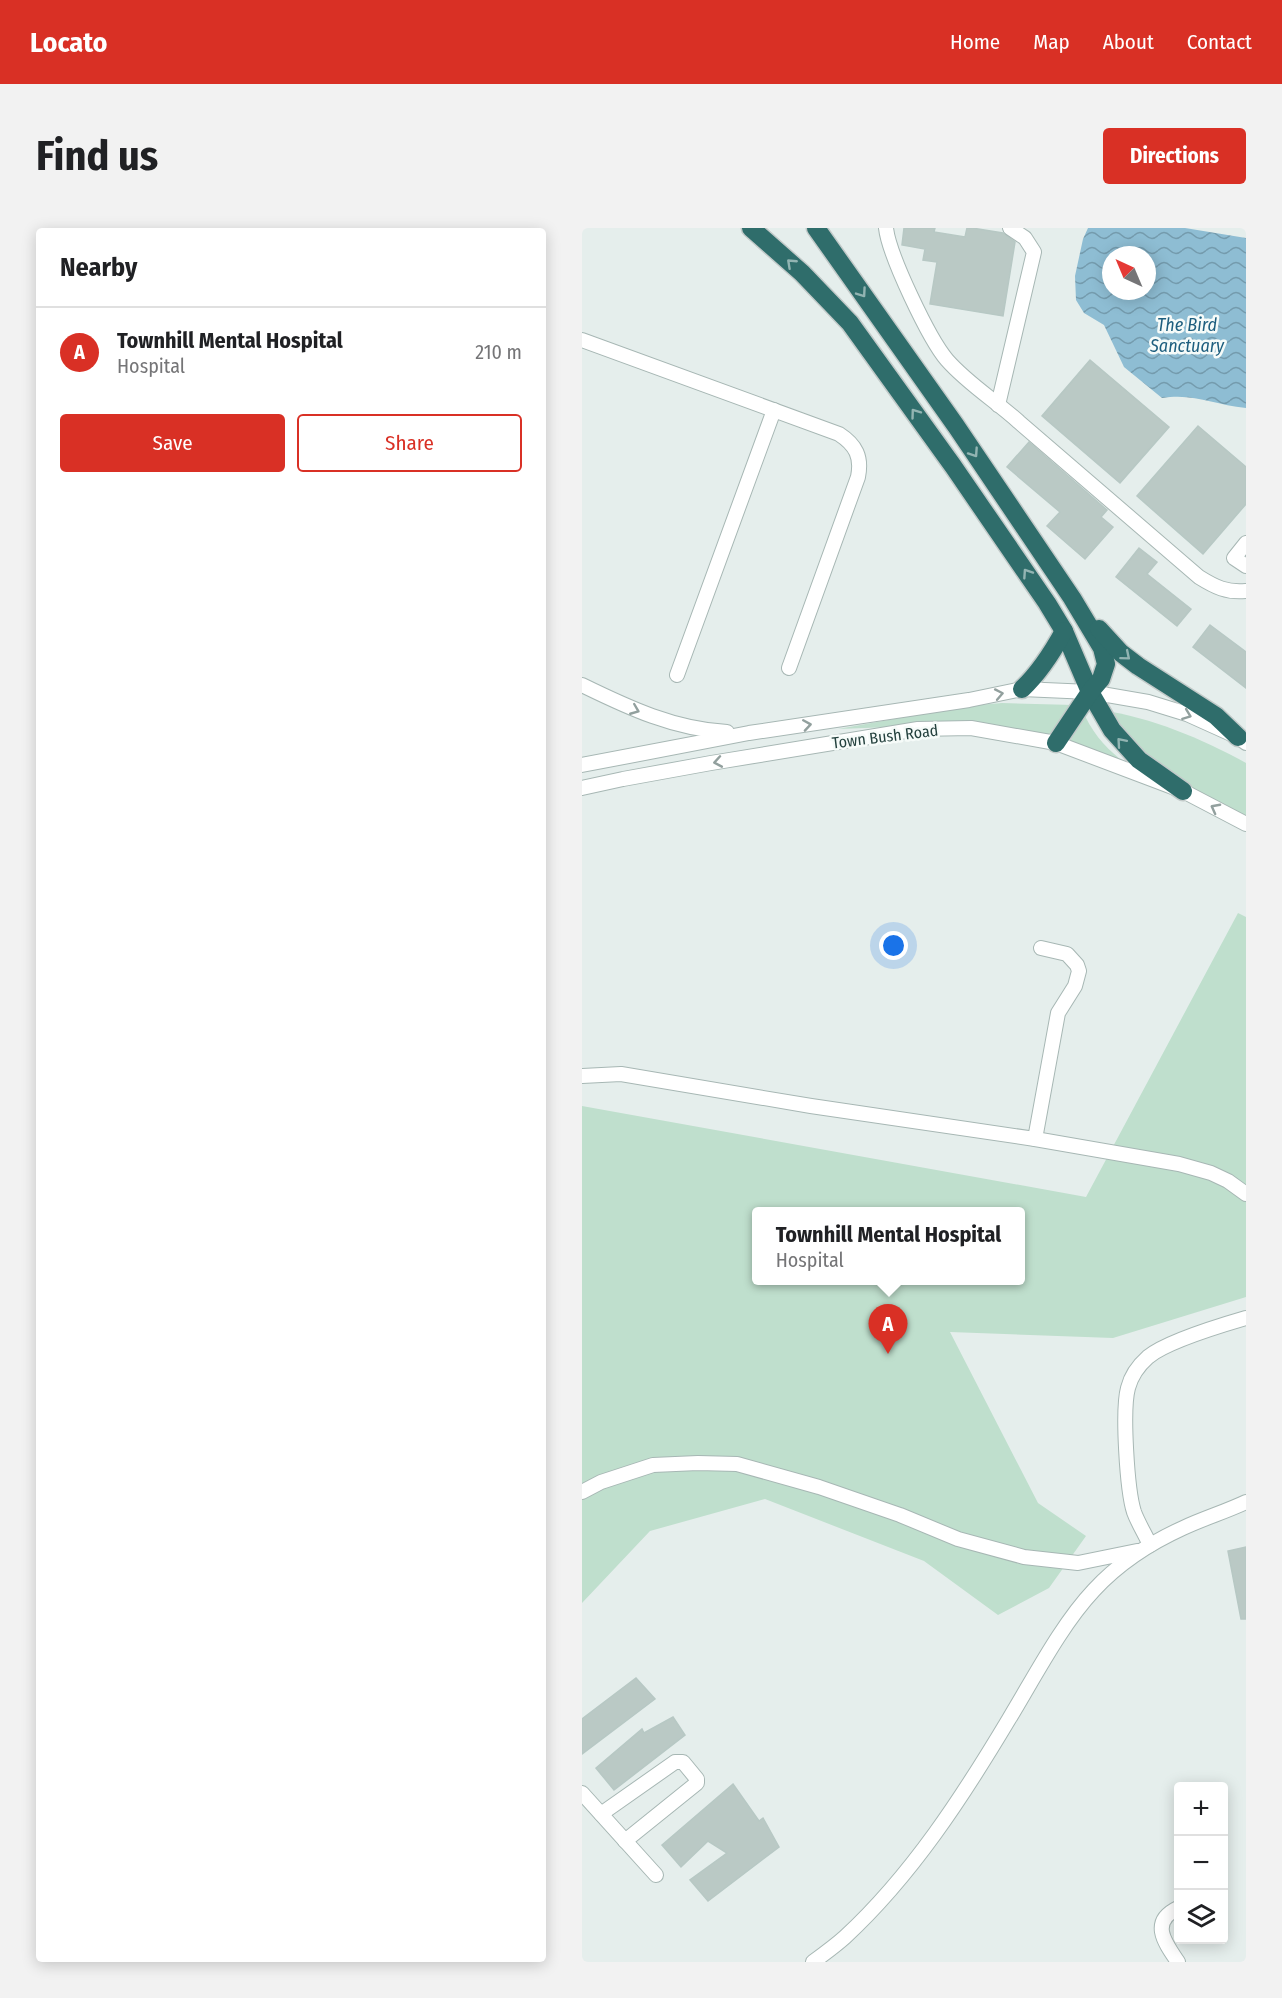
<!DOCTYPE html>
<html lang="en">
<head>
<meta charset="utf-8">
<style>
	:root { --surface:#fff; --page:#f2f2f2; --text:#202124; --muted:#757577; --line:#e0e0e0; --accent:#d93025 }
	body { margin:0; font-family:"Fira Sans Condensed",sans-serif; background:var(--page); color:var(--text) }
	.controls { position:absolute; right:18px; bottom:18px; display:grid; overflow:hidden; border-radius:6px; box-shadow:0 3px 15px #0003 }
	.controls button { width:54px; height:54px; display:grid; place-items:center; padding:0; border:0; border-bottom:2px solid var(--line); background:var(--surface); color:var(--text); font:30px sans-serif }
	.compass { position:absolute; left:520px; top:18px; width:54px; height:54px; border-radius:50%; background:var(--surface); box-shadow:0 3px 15px #0003; rotate:316deg }
	.you { position:absolute; left:312px; top:718px; width:21px; height:21px; margin:-15px; border:4px solid #fff; border-radius:50%; background:#1a73e8; box-shadow:0 0 0 9px #1a73e833 }
	.badge { display:grid; place-items:center; width:39px; height:39px; border-radius:50%; background:var(--accent); color:#fff; font-size:20px; font-weight:700 }
	.pin { position:absolute; translate:-50% -50px; filter:drop-shadow(0 2px 3px #0008) }
	.pin::after { content:''; position:absolute; top:32px; width:21px; height:18px; background:inherit; clip-path:polygon(0 0,100% 0,50% 100%) }
	.popup { position:absolute; left:170px; top:979px; width:273px; height:78px; box-sizing:border-box; display:grid; place-content:center; border-radius:6px; background:var(--surface); filter:drop-shadow(0 2px 4px #0005); font-size:20px; white-space:nowrap; color:var(--muted) }
	.popup b { font-size:22px; color:var(--text) }
	.popup::after { content:''; position:absolute; left:50%; top:100%; margin-left:-12px; border:12px solid transparent; border-top-color:var(--surface) }
	.list { margin:0; padding:0; list-style:none }
	h2 { display:flex; justify-content:space-between; align-items:center; height:78px; margin:0; padding:0 24px; font-size:26px }
	h2 small { font-size:20px; font-weight:400; color:var(--muted) }
	.list li { display:grid; grid-template-columns:39px 1fr auto; gap:18px; align-items:center; box-sizing:border-box; height:90px; padding:0 24px; border-top:2px solid var(--line) }
	.list b { display:block; font-size:22px; white-space:nowrap }
	.list p { margin:0; font-size:20px; white-space:nowrap; color:var(--muted) }
	.list em { font-size:20px; font-style:normal; color:var(--muted) }
	.actions { display:flex; gap:12px; padding:18px 24px }
	.actions a { flex:1; padding:14px 0; border:2px solid var(--accent); border-radius:6px; text-align:center; font-size:21px; color:var(--accent) }
	.actions .main { background:var(--accent); color:#fff }
	.icon { flex:none; width:33px; height:33px; fill:none; stroke:currentColor; stroke-width:2; stroke-linecap:round; stroke-linejoin:round }
	.map { position:relative; flex:none; width:664px; height:1734px; overflow:hidden; border-radius:6px }
	header { display:flex; align-items:center; gap:36px; box-sizing:border-box; height:84px; padding:0 30px; background:var(--accent); color:#fff }
	header strong { font-size:28px }
	nav { display:flex; gap:33px; margin-inline-start:auto; font-size:21px }
	.intro { display:flex; align-items:center; justify-content:space-between; box-sizing:border-box; height:144px; padding:0 36px }
	h1 { margin:0; font-size:42px }
	.button { padding:15px 27px; border-radius:6px; background:var(--accent); color:#fff; font-size:21px; font-weight:700 }
	main { display:flex; gap:36px; padding:0 36px }
	aside { flex:1; background:var(--surface); border-radius:6px; box-shadow:0 3px 15px #0003 }
	.map>svg:first-child { display:block }
	.green { fill:#bfdfcd; fill-rule:evenodd }
	.water { fill:url(#water-waves); fill-rule:evenodd }
	.building { fill:#bac9c5; stroke:#b7c8c4; stroke-width:1.5 }
	.lines { fill:none; stroke-linecap:round; stroke-linejoin:round }
	.minor-casing { stroke:#a7b7b4; stroke-width:16 }
	.highway-casing { stroke:#c2cac9; stroke-width:21 }
	.minor { stroke:#fff; stroke-width:14 }
	.highway { stroke:#2f6d6b; stroke-width:18 }
	.oneway { stroke:#92b4b2 }
	.oneway2 { stroke:#92a09e }
	.labels { text-anchor:middle; stroke-width:5; stroke-linejoin:round; paint-order:stroke }
	.street-label { font-size:16px; fill:#24413e; stroke:#f6fbf9 }
	.water-label { font-size:18px; font-style:italic; fill:#1d5e7e; stroke:#f6fbf9 }
</style>
</head>
<body>
<header>
<strong>Locato</strong>
<nav><a>Home</a><a>Map</a><a>About</a><a>Contact</a></nav>
</header>
<div class="intro"><h1>Find us</h1><a class="button">Directions</a></div>
<main>
<aside>
<h2>Nearby<small></small></h2>
<ul class="list">
<li><span class="badge">A</span><div><b>Townhill Mental Hospital</b><p>Hospital</p></div><em>210 m</em></li>
</ul>
<div class="actions"><a class="main">Save</a><a>Share</a></div>
</aside>
<div class="map">
<svg width="664" height="1734" viewBox="0 0 664 1734">
	<defs>
		<pattern id="water-waves" width="16" height="10" patternUnits="userSpaceOnUse" patternTransform="scale(1.5)"><rect width="16" height="10" fill="#8ebdd3"/><path d="M0 5q4-4 8 0t8 0" fill="none" stroke="#749bad"/></pattern>
	</defs>
	<rect width="100%" height="100%" fill="#e5eeec"/>
	<g class="green">
		<path d="M 420,475 L 492,477 L 478,501 L 465,510 L 309,499 L 256,501 L 384,478 Z"/>
		<path d="M 519,482 C 571,490 618,510 664,535 L 664,592 L 569,541 Z"/>
		<path d="M 503,488 C 516,514 531,526 553,543 L 486,516 Z"/>
		<path d="M 656,685 L 664,689 L 664,1069 L 531,1110 L 368,1104 L 456,1275 L 504,1308 L 467,1360 L 416,1387 L 342,1333 L 183,1271 L 68,1303 L 0,1375 L 0,878 L 504,969 ZM 174,984 L 438,984 L 438,1052 L 174,1052 Z"/>
	</g>
	<path class="water" d="M 506,0 L 603,0 L 664,10 L 664,180 C 632,177 613,165 580,170 L 542,139 L 522,97 L 502,85 L 494,72 L 493,48 L 501,11 ZM 529,27 L 565,27 L 565,63 L 529,63 Z"/>
	<g class="building">
		<path d="M 322,0 L 353,0 L 352,4 L 383,9 L 385,0 L 390,0 L 421,5 L 433,14 L 421,88 L 348,76 L 355,34 L 341,32 L 343,21 L 320,17 Z"/>
		<path d="M 508,132 L 587,199 L 538,255 L 460,188 Z"/>
		<path d="M 616,198 L 664,239 L 664,276 L 621,326 L 555,268 Z"/>
		<path d="M 447,214 L 525,282 L 519,289 L 531,299 L 503,331 L 465,298 L 478,284 L 425,239 Z"/>
		<path d="M 557,320 L 575,334 L 565,346 L 609,381 L 595,398 L 534,349 Z"/>
		<path d="M 628,397 L 664,424 L 664,460 L 611,419 Z"/>
		<path d="M 664,1319 L 664,1391 L 659,1391 L 646,1323 Z"/>
		<path d="M 54,1450 L 73,1471 L 0,1526 L 0,1491 Z"/>
		<path d="M 91,1489 L 103,1507 L 32,1562 L 14,1540 L 60,1501 L 62,1505 Z"/>
		<path d="M 151,1556 L 177,1593 L 181,1590 L 197,1619 L 126,1673 L 108,1652 L 145,1625 L 126,1613 L 99,1639 L 80,1617 Z"/>
	</g>
	<g class="lines">
		<g class="minor-casing">
			<g id="minor">
				<path d="M 304,0 C 307,27 347,111 365,132 C 386,156 414,173 437,194 C 497,246 557,298 617,349 C 633,359 645,365 664,363"/>
				<path d="M 0,112 L 257,206 C 274,217 280,229 276,249 L 207,440"/>
				<path d="M 416,177 L 452,24 L 443,10 L 428,0"/>
				<path d="M 664,315 L 652,330 L 664,338"/>
				<path d="M 95,447 L 192,182"/>
				<path d="M 0,457 C 47,480 92,501 145,504"/>
				<path d="M 0,537 L 167,505 L 387,472 L 440,461 L 508,464 L 566,474 L 605,486 L 656,509 L 664,515"/>
				<path d="M 0,560 L 41,551 L 129,535 L 336,501 L 389,500 L 474,515 L 601,563 L 664,596"/>
				<path d="M 0,848 L 39,846 L 229,878 L 453,911 L 597,936 L 629,945 L 646,953 L 664,966"/>
				<path d="M 453,911 L 476,785 L 493,758 L 497,743 L 495,737 L 485,726 L 459,720"/>
				<path d="M 0,1264 L 19,1254 L 71,1237 L 116,1235 L 155,1236 L 237,1259 L 318,1287 L 376,1311 L 442,1329 L 496,1335 L 555,1323"/>
				<path d="M 568,1317 C 563,1306 556,1295 552,1284 C 545,1262 540,1182 546,1160 C 549,1148 557,1137 566,1129 C 584,1114 640,1097 664,1090"/>
				<path d="M 0,1565 L 74,1647"/>
				<path d="M 19,1586 L 93,1534 L 101,1534 L 115,1551 L 115,1555 L 43,1613"/>
				<path d="M 231,1734 C 242,1726 253,1718 263,1709 C 330,1647 381,1568 427,1491 C 452,1450 479,1397 512,1362 C 537,1335 568,1315 601,1300 C 622,1290 643,1284 664,1274"/>
				<path d="M 596,1734 C 583,1715 567,1694 596,1680"/>
			</g>
		</g>
		<g class="highway-casing">
			<g id="highway">
				<path d="M 169,0 L 220,45 L 268,95 L 371,238 L 465,375 L 482,403 L 508,464 L 530,502 L 557,532 L 601,563"/>
				<path d="M 234,0 L 374,198 L 490,370 L 520,420 L 524,436 L 519,451 L 508,464 L 474,515"/>
				<path d="M 517,401 L 539,425 L 556,438 L 634,488 L 656,509"/>
				<path d="M 440,461 C 458,444 470,425 482,403"/>
			</g>
		</g>
		<use href="#minor" class="minor"/>
		<use href="#highway" class="highway"/>
	</g>
	<defs><path id="oneway-chevron" d="M-2-3.5L2.5 0L-2 3.5" fill="none" stroke-width="1.6" stroke-linecap="round" stroke-linejoin="round" transform="scale(1.5)"/></defs>
	<g class="oneway">
		<use href="#oneway-chevron" transform="translate(209 35) rotate(-137)"/>
		<use href="#oneway-chevron" transform="translate(280 65) rotate(55)"/>
		<use href="#oneway-chevron" transform="translate(333 185) rotate(-126)"/>
		<use href="#oneway-chevron" transform="translate(392 225) rotate(56)"/>
		<use href="#oneway-chevron" transform="translate(445 345) rotate(-124)"/>
		<use href="#oneway-chevron" transform="translate(544 428) rotate(40)"/>
		<use href="#oneway-chevron" transform="translate(539 514) rotate(-131)"/>
	</g>
	<g class="oneway2">
		<use href="#oneway-chevron" transform="translate(417 466) rotate(-11)"/>
		<use href="#oneway-chevron" transform="translate(53 482) rotate(22)"/>
		<use href="#oneway-chevron" transform="translate(605 487) rotate(21)"/>
		<use href="#oneway-chevron" transform="translate(225 497) rotate(-9)"/>
		<use href="#oneway-chevron" transform="translate(136 534) rotate(170)"/>
		<use href="#oneway-chevron" transform="translate(633 580) rotate(-152)"/>
	</g>
	<g class="labels">
		<g class="street-label">
			<text transform="translate(303 508) rotate(-7)" y="6">Town Bush Road</text>
		</g>
		<g class="water-label">
			<text x="605" y="103">The Bird<tspan x="605" dy="21">Sanctuary</tspan></text>
		</g>
	</g>
</svg>
<div class="controls">
<button>+</button>
<button>−</button>
<button><svg class="icon" aria-label="layers" viewBox="0 0 24 24"><path d="M12 4l9 5-9 5-9-5zM3 14l9 5 9-5"/></svg></button>
</div>
<svg class="compass" viewBox="-18 -18 36 36"><path d="M0-13l5 13h-10z" fill="#e53935"/><path d="M0 13l5-13h-10z" fill="#757577"/></svg>
<div class="you"></div>
<div class="pin badge" style="left:306px;top:1126px">A</div>
<div class="popup"><b>Townhill Mental Hospital</b>Hospital</div>
</div>
</main>
</body>
</html>
